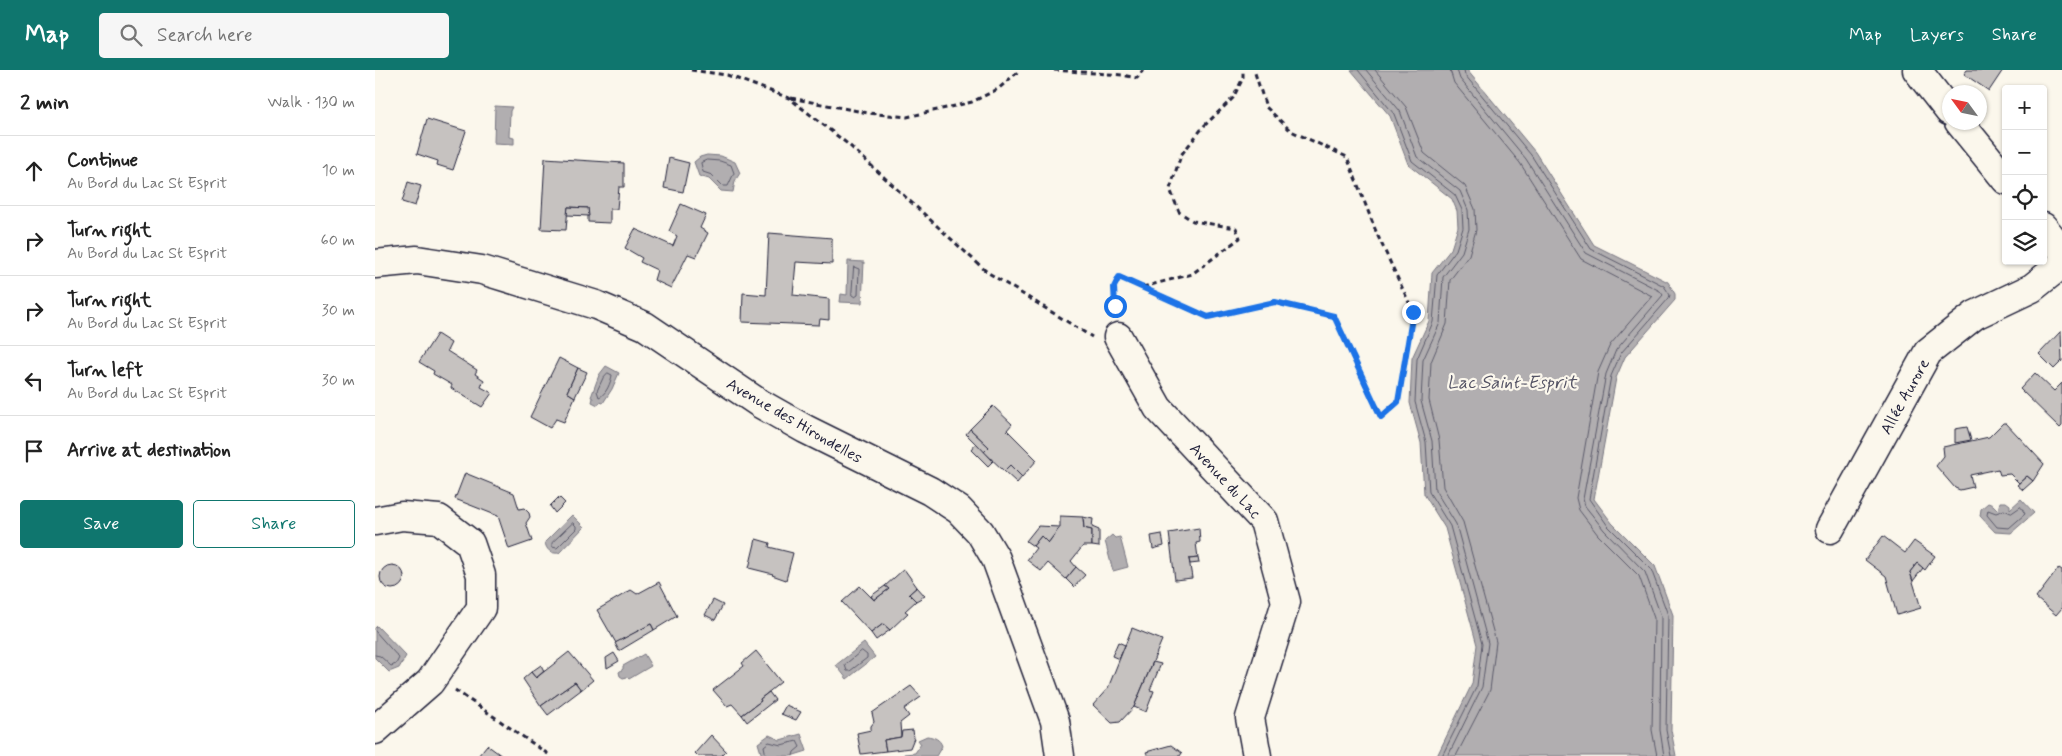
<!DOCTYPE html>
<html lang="en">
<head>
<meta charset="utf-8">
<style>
	:root { --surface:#fff; --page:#f6f6f6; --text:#222; --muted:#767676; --line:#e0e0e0; --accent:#0f766e }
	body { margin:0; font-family:Mynerve,sans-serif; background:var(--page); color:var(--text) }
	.controls { position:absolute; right:15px; top:15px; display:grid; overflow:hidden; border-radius:5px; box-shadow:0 1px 4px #0004 }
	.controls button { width:45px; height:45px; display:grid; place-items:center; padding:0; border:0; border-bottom:1px solid var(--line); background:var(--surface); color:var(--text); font:25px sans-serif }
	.compass { position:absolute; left:1567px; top:15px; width:45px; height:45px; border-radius:50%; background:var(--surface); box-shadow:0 1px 4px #0004; rotate:303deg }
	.stop { position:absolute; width:15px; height:15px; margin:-11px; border:4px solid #1a73e8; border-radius:50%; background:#fff }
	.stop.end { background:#1a73e8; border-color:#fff; box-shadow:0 1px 5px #0008 }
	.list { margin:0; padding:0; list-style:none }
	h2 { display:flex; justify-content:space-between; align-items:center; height:65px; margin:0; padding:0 20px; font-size:21px }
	h2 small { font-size:16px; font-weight:400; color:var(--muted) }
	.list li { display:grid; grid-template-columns:32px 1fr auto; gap:15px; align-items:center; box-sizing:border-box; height:70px; padding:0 20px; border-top:1px solid var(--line) }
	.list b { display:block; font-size:19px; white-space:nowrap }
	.list p { margin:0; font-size:16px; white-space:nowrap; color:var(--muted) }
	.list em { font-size:16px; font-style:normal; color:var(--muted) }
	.actions { display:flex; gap:10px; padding:15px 20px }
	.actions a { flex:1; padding:11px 0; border:1px solid var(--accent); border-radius:5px; text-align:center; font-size:18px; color:var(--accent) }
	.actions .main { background:var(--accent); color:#fff }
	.icon { flex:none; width:28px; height:28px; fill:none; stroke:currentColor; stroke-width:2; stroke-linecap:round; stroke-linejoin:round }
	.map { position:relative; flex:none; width:1687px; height:686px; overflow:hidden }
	header { display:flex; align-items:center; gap:30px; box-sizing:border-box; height:70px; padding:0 25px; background:var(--accent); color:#fff }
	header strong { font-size:24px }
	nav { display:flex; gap:28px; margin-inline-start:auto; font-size:18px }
	.search { width:350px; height:45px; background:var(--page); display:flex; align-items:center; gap:12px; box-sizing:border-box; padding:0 18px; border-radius:5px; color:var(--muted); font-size:19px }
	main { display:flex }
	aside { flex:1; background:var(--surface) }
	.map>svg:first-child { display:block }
	.water { fill:#b1aeb0; stroke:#787681 }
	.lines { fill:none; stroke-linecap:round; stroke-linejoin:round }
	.shore { stroke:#5b5a6a; stroke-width:1 }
	.building { fill:#c6c2c0; stroke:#22223b }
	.minor-casing { stroke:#22223b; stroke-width:31 }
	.path { stroke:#22223b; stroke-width:3; stroke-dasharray:5 4; stroke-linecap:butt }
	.minor { stroke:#fbf7ec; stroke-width:28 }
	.route { stroke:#1a73e8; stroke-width:6 }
	.labels { text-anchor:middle; stroke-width:4.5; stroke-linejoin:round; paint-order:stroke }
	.street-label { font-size:16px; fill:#22223b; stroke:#fbf7ec }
	.water-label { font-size:18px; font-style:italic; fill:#545364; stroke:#fbf7ec }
</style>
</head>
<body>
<header>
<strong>Map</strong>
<div class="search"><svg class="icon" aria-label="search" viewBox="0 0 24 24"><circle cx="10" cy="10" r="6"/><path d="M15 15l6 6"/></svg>Search here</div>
<nav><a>Map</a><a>Layers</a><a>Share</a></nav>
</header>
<main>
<aside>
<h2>2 min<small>Walk · 130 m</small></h2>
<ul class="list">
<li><svg class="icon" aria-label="ahead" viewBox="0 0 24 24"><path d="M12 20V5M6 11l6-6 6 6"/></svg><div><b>Continue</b><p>Au Bord du Lac St Esprit</p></div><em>10 m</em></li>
<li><svg class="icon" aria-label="right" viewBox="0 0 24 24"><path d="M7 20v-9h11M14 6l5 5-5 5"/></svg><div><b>Turn right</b><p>Au Bord du Lac St Esprit</p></div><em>60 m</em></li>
<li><svg class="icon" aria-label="right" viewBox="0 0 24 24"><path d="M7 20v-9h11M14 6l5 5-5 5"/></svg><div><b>Turn right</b><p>Au Bord du Lac St Esprit</p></div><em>30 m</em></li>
<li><svg class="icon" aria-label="left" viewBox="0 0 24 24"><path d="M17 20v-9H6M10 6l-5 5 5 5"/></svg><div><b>Turn left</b><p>Au Bord du Lac St Esprit</p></div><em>30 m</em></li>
<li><svg class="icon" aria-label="arrive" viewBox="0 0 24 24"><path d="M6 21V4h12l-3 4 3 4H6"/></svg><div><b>Arrive at destination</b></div></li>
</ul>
<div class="actions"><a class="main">Save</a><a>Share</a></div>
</aside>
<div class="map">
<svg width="1687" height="686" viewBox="0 0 1687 686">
	<rect width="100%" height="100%" fill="#fbf7ec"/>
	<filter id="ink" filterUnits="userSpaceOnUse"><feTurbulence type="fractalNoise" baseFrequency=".02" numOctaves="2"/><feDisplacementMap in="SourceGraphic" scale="10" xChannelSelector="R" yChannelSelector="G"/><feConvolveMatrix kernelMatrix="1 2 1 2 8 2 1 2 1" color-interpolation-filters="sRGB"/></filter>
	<g filter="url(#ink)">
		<g class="water">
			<path d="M 976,0 L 1092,0 L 1160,82 L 1219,175 L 1293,212 L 1300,224 L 1300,230 L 1250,287 L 1241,308 L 1219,429 L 1237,453 L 1280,496 L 1298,545 L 1296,660 L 1301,686 L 1062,686 L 1097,614 L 1102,575 L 1070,458 L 1049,424 L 1046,373 L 1035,333 L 1037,288 L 1054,251 L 1057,203 L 1076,179 L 1083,157 L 1082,141 L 1077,129 L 1033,94 L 1015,46 Z"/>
			<path d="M 120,36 L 137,37 L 135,41 L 134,67 L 139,68 L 139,74 L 119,73 Z"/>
			<path d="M 332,85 L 346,86 L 360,92 L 365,103 L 360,111 L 358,122 L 346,121 L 334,109 L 324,106 L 319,92 L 325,87 Z"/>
			<path d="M 473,191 L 489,192 L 487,233 L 465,232 L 466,224 L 472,225 Z"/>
			<path d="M 231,296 L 244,303 L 237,319 L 228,333 L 225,332 L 223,335 L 217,332 L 218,328 L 216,327 L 224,305 Z"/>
			<path d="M 1646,429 L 1659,443 L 1636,463 L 1620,462 L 1605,446 L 1606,439 L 1613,433 L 1618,435 L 1623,440 L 1625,432 L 1631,432 L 1635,435 L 1635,439 Z"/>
			<path d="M 197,445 L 209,457 L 184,483 C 176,484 171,480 170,472 Z"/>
			<path d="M 737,465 L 740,468 L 745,467 L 753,497 L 738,501 L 730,471 Z"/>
			<path d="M 2,556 L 31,586 L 24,598 L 14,602 L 0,588 L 0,558 Z"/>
			<path d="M 489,573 L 500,587 L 472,609 L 461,595 Z"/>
			<path d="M 269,584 L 276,596 L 254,609 L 252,607 L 248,608 L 245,606 L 244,602 L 248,599 L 248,596 Z"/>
			<path d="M 426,664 L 432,681 L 416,686 L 387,686 L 383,673 L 394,665 L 405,670 Z"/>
			<path d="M 552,666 C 559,667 565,669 567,676 L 561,686 L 529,686 L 529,684 L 540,683 L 546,674 L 543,670 Z"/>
		</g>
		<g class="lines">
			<g class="shore">
				<path d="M 983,0 L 1019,44 L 1037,91 L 1080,125 L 1087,140 L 1088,158 L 1081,180 L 1062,205 L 1058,252 L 1042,289 L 1040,332 L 1051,372 L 1054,422 L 1075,456 L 1107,574 L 1102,616 L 1067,686"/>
				<path d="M 991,0 L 1025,41 L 1042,87 L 1085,121 L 1093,140 L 1094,159 L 1087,182 L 1068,207 L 1065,253 L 1048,290 L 1046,331 L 1057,371 L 1060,420 L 1081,454 L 1113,573 L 1107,617 L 1073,686"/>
				<path d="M 1000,0 L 1031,37 L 1049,83 L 1090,116 L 1100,139 L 1101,160 L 1094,185 L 1075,210 L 1072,254 L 1056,292 L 1054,330 L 1064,370 L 1068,417 L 1088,452 L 1121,572 L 1115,620 L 1081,686"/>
				<path d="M 1075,0 L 1079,13 L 1145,93 L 1206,189 L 1277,226 L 1235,275 L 1223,302 L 1201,428 L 1204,440 L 1223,465 L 1264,506 L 1279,548 L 1277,660 L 1282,686"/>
				<path d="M 1082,0 L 1085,9 L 1151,89 L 1211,183 L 1285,221 L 1288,225 L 1241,280 L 1231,304 L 1208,429 L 1210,436 L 1229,460 L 1270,502 L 1286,546 L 1285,660 L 1289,686"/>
				<path d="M 1089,0 L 1090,5 L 1156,85 L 1216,179 L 1289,216 L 1295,225 L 1294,228 L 1246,283 L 1236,306 L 1214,429 L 1233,456 L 1276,499 L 1293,545 L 1291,660 L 1296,686"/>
				<path d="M 332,90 L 345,91 L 356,95 L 359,103 L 353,116 L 348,116 L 337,105 L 328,102 L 326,93 Z"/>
				<path d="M 479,197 L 484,199 L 483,225 L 480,227 L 477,225 Z"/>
				<path d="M 233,303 L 237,305 C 236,312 231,325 224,327 L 222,321 L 228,308 Z"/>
				<path d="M 1646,437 L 1650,444 L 1634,458 L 1622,457 L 1612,445 L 1613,440 L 1621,443 L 1629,440 L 1636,443 Z"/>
				<path d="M 198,453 L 201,456 L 201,459 L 182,478 L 177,477 L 177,473 Z"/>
				<path d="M 0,561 L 24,588 L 21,594 L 16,596 L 5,586 L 0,585"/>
				<path d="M 487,581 L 492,585 L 492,588 L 475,601 L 472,601 L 470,595 Z"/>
				<path d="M 391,686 L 389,676 L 394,672 L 406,675 L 422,671 L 425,677 L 419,682 L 418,686"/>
			</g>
		</g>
		<g class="building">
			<path d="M 1592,0 L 1628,0 L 1614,21 L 1589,4 Z"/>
			<path d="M 52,49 L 91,61 L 78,100 L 62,95 L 63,91 L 42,84 Z"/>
			<path d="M 170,88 L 249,93 L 249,117 L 244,117 L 242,139 L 235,139 L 235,153 L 213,152 L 213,138 L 193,137 L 191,160 L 166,159 Z"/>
			<path d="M 294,88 L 314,93 L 308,122 L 289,118 Z"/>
			<path d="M 33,112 L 46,116 L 40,136 L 27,132 Z"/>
			<path d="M 306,134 L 331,145 L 325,158 L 333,163 L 321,187 L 313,184 L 296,218 L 279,210 L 282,200 L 265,192 L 267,188 L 250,178 L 260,159 L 298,176 L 302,166 L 294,161 Z"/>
			<path d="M 193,137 L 213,138 L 214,146 L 192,145 Z"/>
			<path d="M 394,163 L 457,168 L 457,194 L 421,192 L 418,225 L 454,229 L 454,250 L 445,249 L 444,255 L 367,252 L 368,223 L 391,225 Z"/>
			<path d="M 1686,261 L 1687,291 L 1679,299 L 1664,284 Z"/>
			<path d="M 62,264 L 76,273 L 72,281 L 102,300 L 100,304 L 109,310 L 106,317 L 117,323 L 107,337 L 76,318 L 77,315 L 58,304 L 59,301 L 44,292 Z"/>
			<path d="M 184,288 L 203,298 L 192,322 L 200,327 L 189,352 L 181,349 L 175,358 L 155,347 Z"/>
			<path d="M 203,298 L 212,302 L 200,327 L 192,322 Z"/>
			<path d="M 1660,303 L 1679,321 L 1687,313 L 1687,356 L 1685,358 L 1645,319 Z"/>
			<path d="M 618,336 L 637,354 L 632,360 L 662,390 L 647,407 L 635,395 L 629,401 L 609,382 L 614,377 L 595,359 Z"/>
			<path d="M 1628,353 L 1631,353 L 1669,394 L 1658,411 L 1652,406 L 1644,413 L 1635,404 L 1625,405 L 1623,399 L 1595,405 L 1598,417 L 1585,420 L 1580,418 L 1561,396 L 1569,386 L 1568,377 L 1614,367 Z"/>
			<path d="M 1592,357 L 1596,370 L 1580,373 L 1580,359 Z"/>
			<path d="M 595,359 L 614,377 L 609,382 L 591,364 Z"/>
			<path d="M 601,373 L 618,391 L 613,396 L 596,379 Z"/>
			<path d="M 635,395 L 647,407 L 642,413 L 629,401 Z"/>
			<path d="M 90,403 L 139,423 L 144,439 L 149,438 L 154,443 L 155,447 L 151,453 L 157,471 L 134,479 L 123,446 L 80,429 Z"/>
			<path d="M 1652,406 L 1658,411 L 1648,420 L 1642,415 Z"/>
			<path d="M 184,427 L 190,433 L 180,443 L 175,436 Z"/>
			<path d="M 685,446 L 708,447 L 709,458 L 717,460 L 717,476 L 708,476 L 696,491 L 701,497 L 691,509 L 673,493 L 666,501 L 652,490 L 661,478 L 658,476 L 666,466 L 673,473 L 685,457 Z"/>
			<path d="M 708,447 L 718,449 L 717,457 L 724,460 L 724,477 L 717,476 L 717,460 L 709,458 Z"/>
			<path d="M 663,456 L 685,457 L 673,473 L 666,466 L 658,476 L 651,471 Z"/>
			<path d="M 824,458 L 825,472 L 821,473 L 823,488 L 814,489 L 817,508 L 800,510 L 794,463 Z"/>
			<path d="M 787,464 L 789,476 L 778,479 L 776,466 Z"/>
			<path d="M 1508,466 L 1530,483 L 1539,471 L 1560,486 L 1550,500 L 1542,493 L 1535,502 L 1546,538 L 1522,545 L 1511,506 L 1490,490 Z"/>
			<path d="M 381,469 L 395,473 L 394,477 L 418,483 L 411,510 L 397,505 L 398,504 L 374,498 Z"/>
			<path d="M 823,488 L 824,493 L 815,494 L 814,489 Z"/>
			<path d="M 1542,493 L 1548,498 L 1538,511 L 1535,502 Z"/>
			<circle cx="17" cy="507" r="12"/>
			<path d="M 701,497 L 710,505 L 699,517 L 691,509 Z"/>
			<path d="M 1684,498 L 1687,500 L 1687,538 L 1681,545 L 1661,528 Z"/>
			<path d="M 529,499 L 542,517 L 534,524 L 541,531 L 530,541 L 533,543 L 515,560 L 508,554 L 496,563 L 467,532 L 485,516 L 499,530 L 514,519 L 510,516 Z"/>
			<path d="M 284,512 L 302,546 L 279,560 L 276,554 L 241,573 L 222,540 L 256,520 L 262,524 Z"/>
			<path d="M 510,516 L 514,519 L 499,530 L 496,526 Z"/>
			<path d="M 542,517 L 550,526 L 541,531 L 534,524 Z"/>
			<path d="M 338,530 L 348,535 L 340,550 L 330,545 Z"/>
			<path d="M 276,554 L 279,560 L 244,581 L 240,573 Z"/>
			<path d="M 508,554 L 515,560 L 501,570 L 496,563 Z"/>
			<path d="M 757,558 L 787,570 L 759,637 L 745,652 L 737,653 L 718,635 L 733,618 Z"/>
			<path d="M 743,572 L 750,575 L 744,589 L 737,586 Z"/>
			<path d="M 381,581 L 406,612 L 385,629 L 386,631 L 367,645 L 357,634 L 352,636 L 338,620 L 369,596 L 367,593 Z"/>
			<path d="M 194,582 L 218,610 L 206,620 L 200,612 L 166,636 L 148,609 L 156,602 L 161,608 Z"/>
			<path d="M 239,583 L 244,591 L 232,598 L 231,588 Z"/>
			<path d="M 778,592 L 786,594 L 775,620 L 779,621 L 771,642 L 759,637 Z"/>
			<path d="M 166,595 L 169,601 L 161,608 L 156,602 Z"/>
			<path d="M 200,612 L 206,620 L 173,645 L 166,636 Z"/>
			<path d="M 536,616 L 546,627 L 529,639 L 534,646 L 525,653 L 526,667 L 509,670 L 511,681 L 486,684 L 482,663 L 496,660 L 496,656 L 499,652 L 497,643 Z"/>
			<path d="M 394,622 L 400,630 L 372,652 L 367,645 L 386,631 L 385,629 Z"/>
			<path d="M 411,635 L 426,642 L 421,650 L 406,644 Z"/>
			<path d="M 538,660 L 539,668 L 535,678 L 511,681 L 509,670 L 526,667 L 527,661 Z"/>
			<path d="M 336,665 L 351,681 L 346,686 L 323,686 L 320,683 Z"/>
			<path d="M 112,675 L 127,686 L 103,686 Z"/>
			<path d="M 796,675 L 807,683 L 805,686 L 773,686 L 771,682 Z"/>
		</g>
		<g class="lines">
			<g class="minor-casing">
				<g id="minor">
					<path d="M 1542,0 L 1574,41"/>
					<path d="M 1584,52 L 1631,110"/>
					<path d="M 1668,157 L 1687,180"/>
					<path d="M 0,194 L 42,190 L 107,200 L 221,235 L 270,256 L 384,333 L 430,359 L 555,421 L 584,440 L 605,462 L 621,489 L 680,651 L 685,686"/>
					<path d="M 743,267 L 783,338 L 889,451 L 911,532 L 875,648 L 882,686"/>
					<path d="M 0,451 L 27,446 L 64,449 L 95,473 L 106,505 L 106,538 L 55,612 L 0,660"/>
					<path d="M 1455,459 L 1553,282 L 1600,245 L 1657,218 L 1687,194"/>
				</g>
			</g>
			<g class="path">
				<path d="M 316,0 L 352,5 L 414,28 L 474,75 L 612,202 L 717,267"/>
				<path d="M 679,0 L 747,5 L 762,8 L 768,0"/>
				<path d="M 416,28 L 493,43 L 532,47 L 597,32 L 623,19 L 645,0"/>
				<path d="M 768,217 L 817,204 L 865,168 L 861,158 L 818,151 L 804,142 L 795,119 L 806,85 L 829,56 L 858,28 L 868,8 L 868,0"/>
				<path d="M 741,241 L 739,217 L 744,207 L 833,247 L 900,232 L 959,246 L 1006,347 L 1023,332 L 1038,241 L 1002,164 L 972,87 L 916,61 L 891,37 L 879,0"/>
				<path d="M 80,620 L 176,686"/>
			</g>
			<use href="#minor" class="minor"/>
		</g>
	</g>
	<g class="lines" filter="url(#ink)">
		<path class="route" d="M 740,236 L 739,217 L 744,207 L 833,247 L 900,232 L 959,246 L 1006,347 L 1023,332 L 1038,242"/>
	</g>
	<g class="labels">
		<g class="street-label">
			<text transform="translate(1529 326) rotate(-61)" y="6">Allée Aurore</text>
			<text transform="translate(420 350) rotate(30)" y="6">Avenue des Hirondelles</text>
			<text transform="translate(851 410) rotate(47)" y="6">Avenue du Lac</text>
		</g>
		<g class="water-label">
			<text x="1137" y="318">Lac Saint-Esprit</text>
		</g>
	</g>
</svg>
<div class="controls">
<button>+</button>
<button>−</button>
<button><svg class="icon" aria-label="locate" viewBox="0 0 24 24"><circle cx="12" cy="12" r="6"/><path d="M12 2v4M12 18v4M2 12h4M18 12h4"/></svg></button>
<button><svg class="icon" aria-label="layers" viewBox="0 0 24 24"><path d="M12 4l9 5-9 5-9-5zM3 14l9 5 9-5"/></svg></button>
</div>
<svg class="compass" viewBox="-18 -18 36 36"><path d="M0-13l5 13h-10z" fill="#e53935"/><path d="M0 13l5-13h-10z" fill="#767676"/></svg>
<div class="stop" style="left:740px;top:236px"></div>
<div class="stop end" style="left:1038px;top:242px"></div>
</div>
</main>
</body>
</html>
